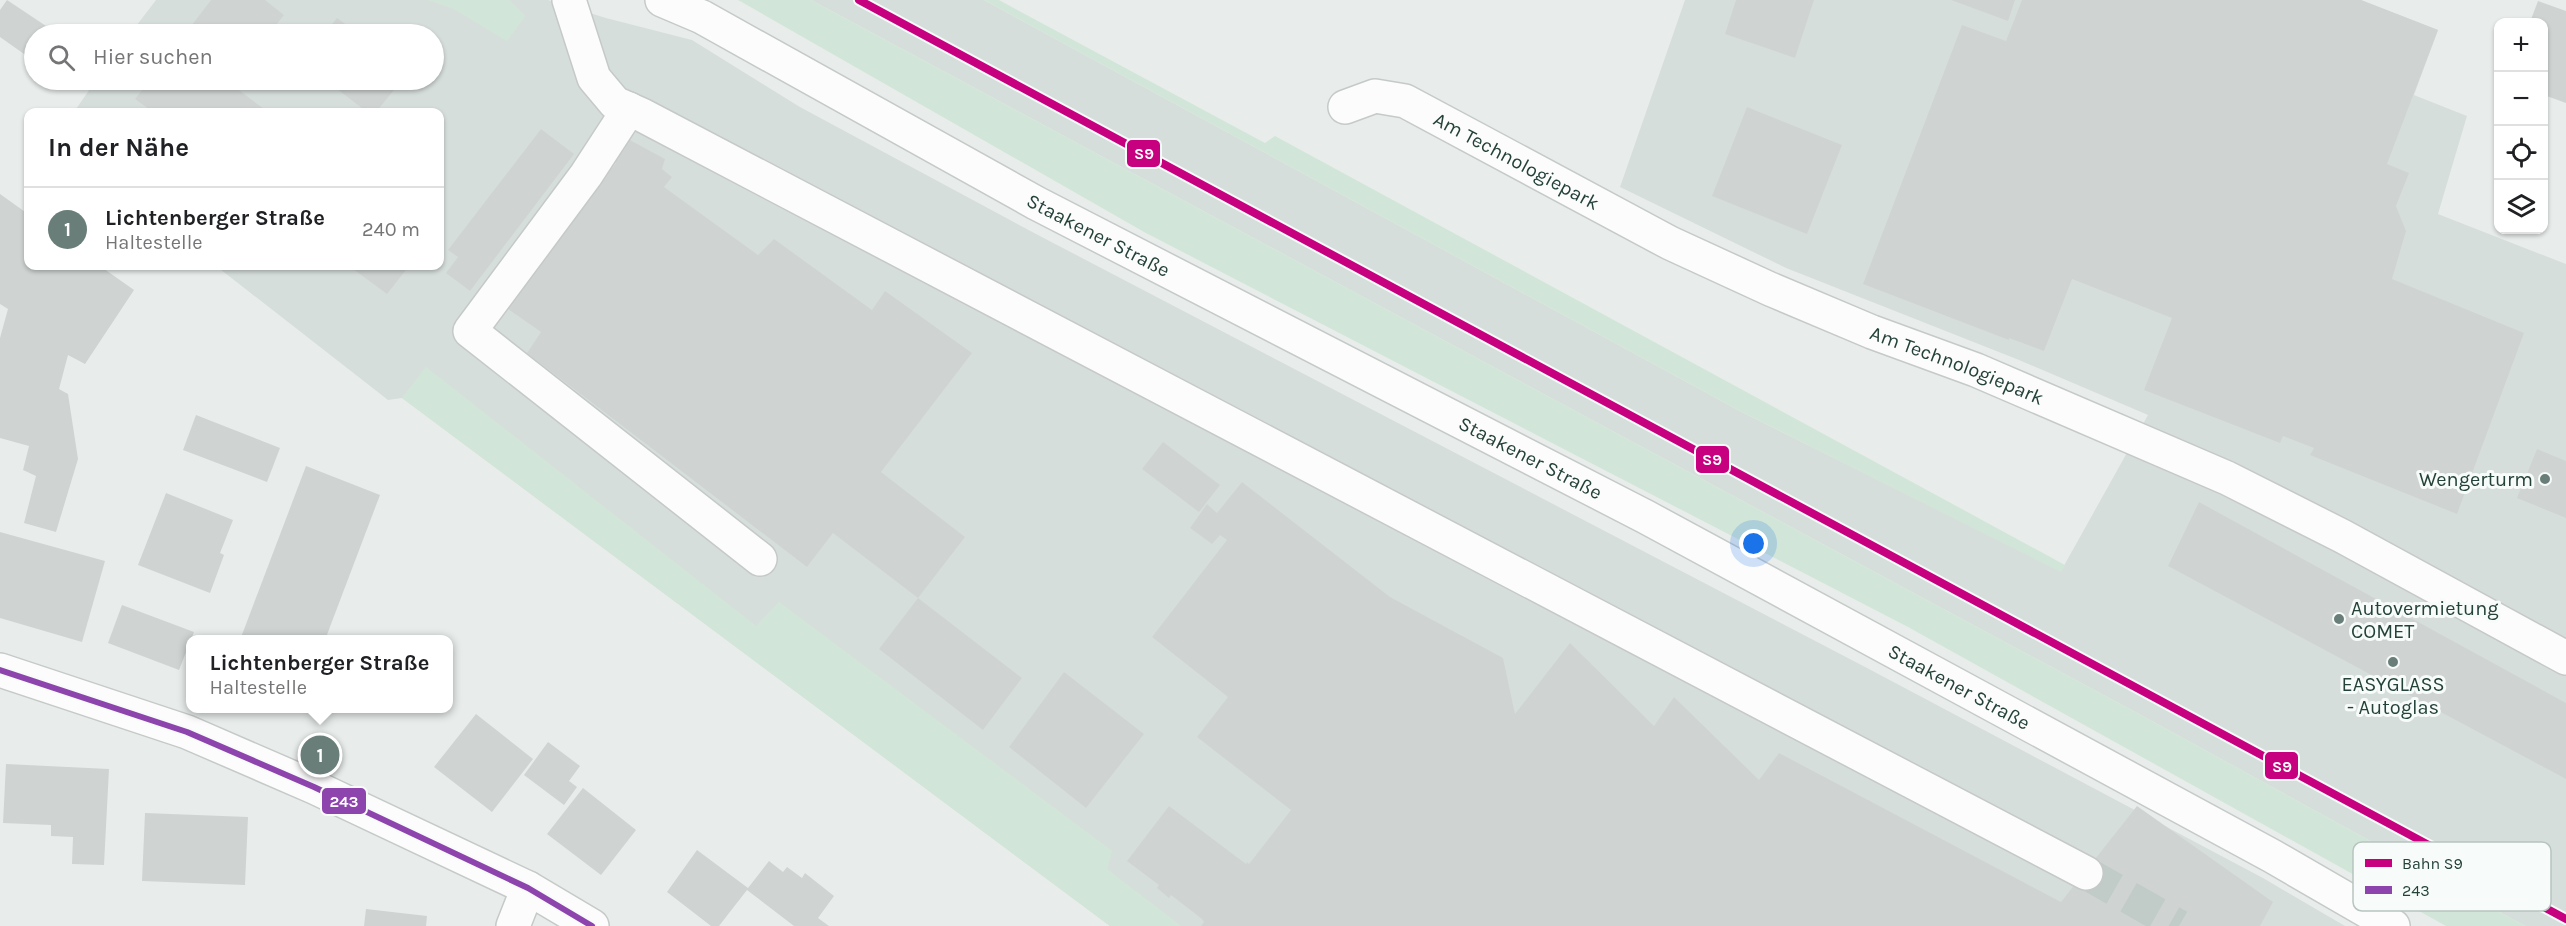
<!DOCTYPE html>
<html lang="de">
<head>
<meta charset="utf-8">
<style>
	:root { --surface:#fff; --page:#f6f6f6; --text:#202124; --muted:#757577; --line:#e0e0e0; --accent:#697e78 }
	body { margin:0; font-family:Karla,sans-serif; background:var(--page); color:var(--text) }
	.controls { position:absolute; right:18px; top:18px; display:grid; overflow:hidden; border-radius:12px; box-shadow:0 2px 4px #0004 }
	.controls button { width:54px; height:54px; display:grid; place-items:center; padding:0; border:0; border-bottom:2px solid var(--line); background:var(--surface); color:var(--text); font:30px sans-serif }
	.you { position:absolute; left:1754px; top:544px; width:21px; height:21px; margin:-15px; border:4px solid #fff; border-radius:50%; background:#1a73e8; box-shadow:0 0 0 9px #1a73e833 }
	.badge { display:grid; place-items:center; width:39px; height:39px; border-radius:50%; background:var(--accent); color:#fff; font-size:20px; font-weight:700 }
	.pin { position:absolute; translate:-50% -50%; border:3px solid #fff; box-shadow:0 2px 6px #0006 }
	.popup { position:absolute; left:186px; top:635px; width:267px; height:78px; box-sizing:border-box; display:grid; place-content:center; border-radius:12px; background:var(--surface); filter:drop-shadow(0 2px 4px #0005); font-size:20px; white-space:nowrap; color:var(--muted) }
	.popup b { font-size:22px; color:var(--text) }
	.popup::after { content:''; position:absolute; left:50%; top:100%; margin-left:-12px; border:12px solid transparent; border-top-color:var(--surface) }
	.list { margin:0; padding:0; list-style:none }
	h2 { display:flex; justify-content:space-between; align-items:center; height:78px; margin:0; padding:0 24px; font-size:26px }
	h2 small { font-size:20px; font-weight:400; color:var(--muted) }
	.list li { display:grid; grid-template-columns:39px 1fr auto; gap:18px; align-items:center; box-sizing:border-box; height:84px; padding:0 24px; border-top:2px solid var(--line) }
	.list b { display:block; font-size:22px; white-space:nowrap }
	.list p { margin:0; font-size:20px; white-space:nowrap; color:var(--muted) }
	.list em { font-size:20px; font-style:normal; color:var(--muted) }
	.icon { flex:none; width:33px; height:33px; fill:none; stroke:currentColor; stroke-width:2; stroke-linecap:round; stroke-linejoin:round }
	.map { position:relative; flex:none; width:2566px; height:926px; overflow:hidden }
	.search { position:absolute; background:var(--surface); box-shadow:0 2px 4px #0004; left:24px; top:24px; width:420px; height:66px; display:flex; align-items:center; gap:15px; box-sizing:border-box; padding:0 21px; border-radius:33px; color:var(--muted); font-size:22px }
	.panel { position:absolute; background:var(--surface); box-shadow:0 2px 4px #0004; left:24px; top:108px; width:420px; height:162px; border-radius:12px }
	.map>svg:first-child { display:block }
	.built { fill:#d6dedb }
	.green { fill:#d1e6d8 }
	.building { fill:#cfd4d2 }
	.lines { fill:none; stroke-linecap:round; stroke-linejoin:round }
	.minor-tunnel { stroke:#c1cbc8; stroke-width:33; stroke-dasharray:33 16; stroke-linecap:butt }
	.minor-casing { stroke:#c5cac8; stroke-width:36 }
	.minor { stroke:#fcfcfc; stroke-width:33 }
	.bus-1-casing { stroke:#f7fbf9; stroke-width:10 }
	.bus-1 { stroke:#8e44ad; stroke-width:6 }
	.rail-1-casing { stroke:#f7fbf9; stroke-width:12 }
	.rail-1 { stroke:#c7007f; stroke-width:8 }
	.poi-dot { fill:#697e78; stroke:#f7fbf9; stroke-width:2 }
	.labels { text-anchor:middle; stroke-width:6; stroke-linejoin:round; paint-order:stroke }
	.street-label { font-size:20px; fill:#24423a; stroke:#f7fbf9 }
	.poi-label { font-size:20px; fill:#24423a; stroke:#f7fbf9; text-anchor:end }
	.key { fill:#f7fbf9; stroke:#b8c4c0; stroke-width:1.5 }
	.key-label { font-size:16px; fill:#24423a }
	.line-badge { stroke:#f7fbf9; stroke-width:2 }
	.badge-label { font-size:16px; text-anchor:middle; font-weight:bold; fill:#fff }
</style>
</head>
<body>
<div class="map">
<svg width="2566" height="926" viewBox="0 0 2566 926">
	<rect width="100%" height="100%" fill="#e8edeb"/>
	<g class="built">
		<path d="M 156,0 L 548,0 L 606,18 L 692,40 L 800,107 L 1038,235 L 1869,669 L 2263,878 L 2345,926 L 1110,926 L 402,398 L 388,400 L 216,266 L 440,266 L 440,112 L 74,112 L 96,80 L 434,80 L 434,34 L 130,34 Z"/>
		<path d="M 811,0 L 984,0 L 1740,411 L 2061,571 L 2148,415 L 2019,360 L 1786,268 L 1620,187 L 1685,0 L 2361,0 L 2438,30 L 2414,95 L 2467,116 L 2438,214 L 2566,264 L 2566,926 L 2525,926 L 2150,720 Z"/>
	</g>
	<g class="green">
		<path d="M 428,0 L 509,0 L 525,16 L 507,41 L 454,9 Z"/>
		<path d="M 738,0 L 811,0 L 2150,720 L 2525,926 L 2446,926 L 1908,627 L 1144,232 Z"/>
		<path d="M 984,0 L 999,0 L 1265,143 L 1275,136 L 2065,565 L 2061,572 L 1740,411 Z"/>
		<path d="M 426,367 L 756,626 L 779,602 L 1112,851 L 1107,869 L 1181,926 L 1110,926 L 402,398 Z"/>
	</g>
	<g class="building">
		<path d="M 7,0 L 58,34 L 34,34 L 34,61 L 0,37 L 0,10 Z"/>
		<path d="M 211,0 L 265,0 L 284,15 L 269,34 L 185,34 Z"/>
		<path d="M 1736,0 L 1814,0 L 1795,58 L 1725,34 Z"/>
		<path d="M 1951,0 L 2015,0 L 2008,21 Z"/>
		<path d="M 2022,0 L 2361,0 L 2438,30 L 2387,164 L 2409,173 L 2396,206 L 2406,231 L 2392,279 L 2524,333 L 2457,514 L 2310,455 L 2314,448 L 2283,436 L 2280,443 L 2144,390 L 2172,318 L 2072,279 L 2044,351 L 2009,338 L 2009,340 L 1863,284 L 1962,25 L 2006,41 Z"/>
		<path d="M 2538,1 L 2566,11 L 2566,103 L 2544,95 L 2544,22 L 2530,22 Z"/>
		<path d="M 337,18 L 359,34 L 324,34 Z"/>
		<path d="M 150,80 L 235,80 L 231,84 L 268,112 L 153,112 L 135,99 Z"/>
		<path d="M 336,80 L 402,80 L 376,112 L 367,112 L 332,85 Z"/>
		<path d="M 1747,107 L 1842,145 L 1807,234 L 1712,196 Z"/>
		<path d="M 541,129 L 574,154 L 470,291 L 446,273 L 458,257 L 448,250 Z"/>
		<path d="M 628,139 L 665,159 L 662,169 L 672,177 L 664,187 L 758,255 L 774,239 L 872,310 L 885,291 L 972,353 L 881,472 L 965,537 L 918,598 L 833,533 L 807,567 L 527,353 L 541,332 L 501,304 L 605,169 L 609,172 L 616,163 L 614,161 Z"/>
		<path d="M 0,194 L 28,214 L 28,266 L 100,266 L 134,290 L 85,364 L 68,355 L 59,389 L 68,394 L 78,459 L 56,532 L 24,523 L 36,476 L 23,470 L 29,446 L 0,438 L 0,338 L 8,309 L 0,304 Z"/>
		<path d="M 349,266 L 409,266 L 387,294 Z"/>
		<path d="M 196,415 L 280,448 L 267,482 L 183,450 Z"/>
		<path d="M 1163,442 L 1220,485 L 1199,512 L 1142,469 Z"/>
		<path d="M 2537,449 L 2566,461 L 2566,518 L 2517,498 Z"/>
		<path d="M 306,466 L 380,495 L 325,640 L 240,640 Z"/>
		<path d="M 1242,482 L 1390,597 L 1503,658 L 1515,714 L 1570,643 L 1654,726 L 1674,697 L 1759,780 L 1779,753 L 2061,902 L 2137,806 L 2273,902 L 2260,926 L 1201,926 L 1204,922 L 1202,919 L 1171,895 L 1169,898 L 1157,888 L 1159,885 L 1127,861 L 1169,806 L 1246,864 L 1247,862 L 1249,864 L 1291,810 L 1197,737 L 1228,697 L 1152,637 L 1227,540 L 1220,535 L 1212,544 L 1190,528 L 1207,504 L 1217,513 Z"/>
		<path d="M 166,493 L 233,520 L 220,553 L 224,555 L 210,593 L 138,565 Z"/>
		<path d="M 2199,502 L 2566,703 L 2566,779 L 2168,566 Z"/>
		<path d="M 0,532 L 105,561 L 82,642 L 0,618 Z"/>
		<path d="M 918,598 L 1022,678 L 983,730 L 879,649 Z"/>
		<path d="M 122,605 L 194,632 L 179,670 L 108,643 Z"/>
		<path d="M 1064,672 L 1144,734 L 1086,808 L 1009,747 Z"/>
		<path d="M 476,714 L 533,759 L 492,812 L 434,767 Z"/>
		<path d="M 548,742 L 580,766 L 569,781 L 577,787 L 564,805 L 524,775 Z"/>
		<path d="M 6,764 L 109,769 L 104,865 L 72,864 L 73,837 L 51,836 L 51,825 L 3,823 Z"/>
		<path d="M 583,788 L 636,830 L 601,875 L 547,834 Z"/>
		<path d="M 145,813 L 248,817 L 245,885 L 142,881 Z"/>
		<path d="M 697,850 L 748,888 L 769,861 L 783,872 L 787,867 L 802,878 L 805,873 L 834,896 L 818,918 L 829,926 L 794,926 L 747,890 L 719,926 L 711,926 L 667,892 Z"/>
		<path d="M 366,909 L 427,916 L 426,926 L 364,926 Z"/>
	</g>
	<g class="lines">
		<path class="minor-tunnel" d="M 2086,873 L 2179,926"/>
		<g class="minor-casing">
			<g id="minor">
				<path d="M 569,0 L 594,78 L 615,103 L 642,115 L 2086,873"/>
				<path id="s1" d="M 662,0 L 702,17 L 1036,203 L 1646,517 L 2272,856 L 2393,926"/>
				<path id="s2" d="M 1345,107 L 1375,96 L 1405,101 L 1670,243 L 1770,289 L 1872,332 L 1976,370 L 2227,478 L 2342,536 L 2566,658"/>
				<path d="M 629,109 L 586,175 L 470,331 L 760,559"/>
				<path d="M 0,670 L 187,732 L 314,787 L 528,888 L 592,926"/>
				<path d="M 513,926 L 528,888"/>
			</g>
		</g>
		<use href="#minor" class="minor"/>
		<g class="bus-1-casing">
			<path id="bus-1" d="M 0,670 L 187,732 L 314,787 L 528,888 L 592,926"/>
		</g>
		<use href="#bus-1" class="bus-1"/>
		<g class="rail-1-casing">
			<path id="rail-1" d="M 859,0 L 2566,919"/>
		</g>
		<use href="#rail-1" class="rail-1"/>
	</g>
	<g class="poi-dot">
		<circle cx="2545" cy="479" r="6"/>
		<circle cx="2339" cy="619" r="6"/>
		<circle cx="2393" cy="662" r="6"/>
	</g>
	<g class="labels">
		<g class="street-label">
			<text dy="7" stroke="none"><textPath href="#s2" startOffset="189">Am Technologiepark</textPath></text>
			<text dy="7" stroke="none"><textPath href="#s1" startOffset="496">Staakener Straße</textPath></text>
			<text dy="7" stroke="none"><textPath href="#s2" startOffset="675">Am Technologiepark</textPath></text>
			<text dy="7" stroke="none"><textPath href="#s1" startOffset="982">Staakener Straße</textPath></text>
			<text dy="7" stroke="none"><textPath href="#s1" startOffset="1468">Staakener Straße</textPath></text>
		</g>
		<g class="poi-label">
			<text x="2533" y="486">Wengerturm</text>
			<text x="2351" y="615" text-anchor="start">Autovermietung<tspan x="2351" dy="23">COMET</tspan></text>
			<text x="2393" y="691" text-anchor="middle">EASYGLASS<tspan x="2393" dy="23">- Autoglas</tspan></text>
		</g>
	</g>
	<rect x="2353" y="842" width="198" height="69" rx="9" class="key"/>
	<rect x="2365" y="859" width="27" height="8" fill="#c7007f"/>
	<rect x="2365" y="886" width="27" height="8" fill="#8e44ad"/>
	<g class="key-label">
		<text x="2402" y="869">Bahn S9</text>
		<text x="2402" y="896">243</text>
	</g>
	<g class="line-badge">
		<rect x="1126" y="139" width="35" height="29" rx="6" fill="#c7007f"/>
		<rect x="1695" y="445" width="35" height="29" rx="6" fill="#c7007f"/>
		<rect x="2264" y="751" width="35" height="29" rx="6" fill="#c7007f"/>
		<rect x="321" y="787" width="46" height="28" rx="6" fill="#8e44ad"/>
	</g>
	<g class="badge-label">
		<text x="1144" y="159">S9</text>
		<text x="1712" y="465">S9</text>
		<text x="2282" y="772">S9</text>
		<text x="344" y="807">243</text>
	</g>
</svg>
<div class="controls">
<button>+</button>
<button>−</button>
<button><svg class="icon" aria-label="locate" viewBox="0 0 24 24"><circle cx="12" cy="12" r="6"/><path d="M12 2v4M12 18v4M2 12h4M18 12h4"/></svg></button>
<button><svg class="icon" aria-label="layers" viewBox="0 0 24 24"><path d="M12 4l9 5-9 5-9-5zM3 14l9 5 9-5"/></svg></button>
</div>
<div class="you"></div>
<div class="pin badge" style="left:320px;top:755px">1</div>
<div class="popup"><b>Lichtenberger Straße</b>Haltestelle</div>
<div class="search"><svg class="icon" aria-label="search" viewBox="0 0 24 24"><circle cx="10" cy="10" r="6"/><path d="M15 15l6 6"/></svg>Hier suchen</div>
<section class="panel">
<h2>In der Nähe<small></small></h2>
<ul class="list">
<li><span class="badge">1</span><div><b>Lichtenberger Straße</b><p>Haltestelle</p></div><em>240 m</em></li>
</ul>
</section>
</div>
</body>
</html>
